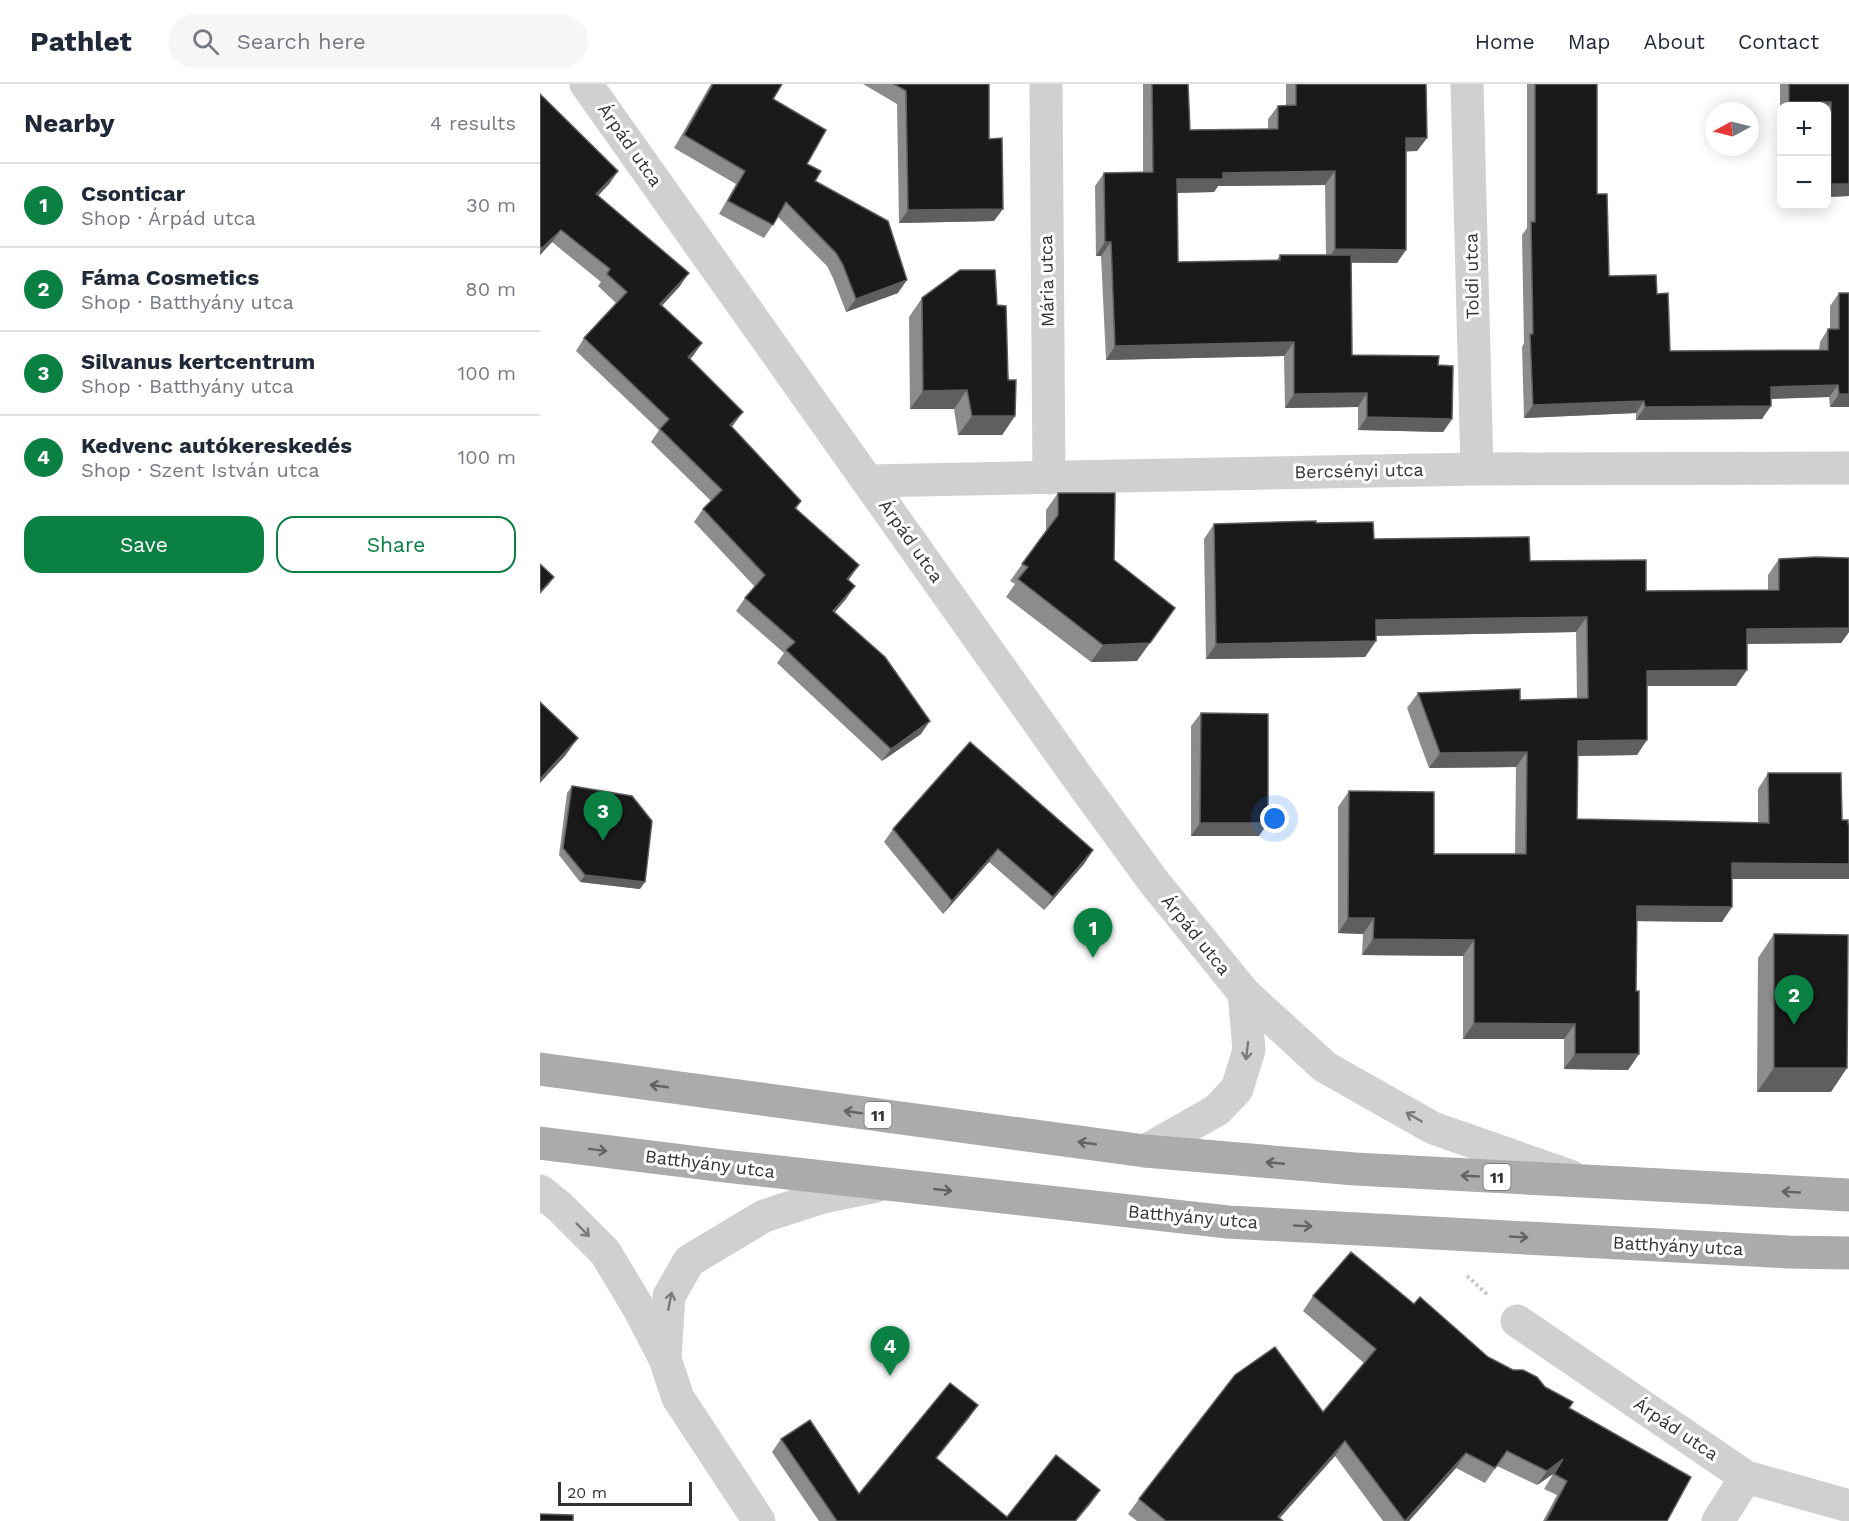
<!DOCTYPE html>
<html lang="en">
<head>
<meta charset="utf-8">
<style>
	:root { --surface:#fff; --page:#f6f6f7; --text:#1f2937; --muted:#747a83; --line:#e0e1e3; --accent:#0b8043 }
	body { margin:0; font-family:"Work Sans",sans-serif; background:var(--page); color:var(--text) }
	.controls { position:absolute; right:18px; top:18px; display:grid; overflow:hidden; border-radius:12px; box-shadow:0 3px 15px #0003 }
	.controls button { width:54px; height:54px; display:grid; place-items:center; padding:0; border:0; border-bottom:2px solid var(--line); background:var(--surface); color:var(--text); font:30px sans-serif }
	.compass { position:absolute; left:1165px; top:18px; width:54px; height:54px; border-radius:50%; background:var(--surface); box-shadow:0 3px 15px #0003; rotate:263deg }
	.scale { position:absolute; left:18px; bottom:15px; width:134px; box-sizing:border-box; padding-left:6px; border:3px solid #333; border-top:0; font-size:16px; line-height:21px; white-space:nowrap; color:#333; -webkit-text-stroke:4px #fff; paint-order:stroke }
	.you { position:absolute; left:735px; top:735px; width:21px; height:21px; margin:-15px; border:4px solid #fff; border-radius:50%; background:#1a73e8; box-shadow:0 0 0 9px #1a73e833 }
	.badge { display:grid; place-items:center; width:39px; height:39px; border-radius:50%; background:var(--accent); color:#fff; font-size:20px; font-weight:700 }
	.pin { position:absolute; translate:-50% -50px; filter:drop-shadow(0 2px 3px #0008) }
	.pin::after { content:''; position:absolute; top:32px; width:21px; height:18px; background:inherit; clip-path:polygon(0 0,100% 0,50% 100%) }
	.list { margin:0; padding:0; list-style:none }
	h2 { display:flex; justify-content:space-between; align-items:center; height:78px; margin:0; padding:0 24px; font-size:26px }
	h2 small { font-size:20px; font-weight:400; color:var(--muted) }
	.list li { display:grid; grid-template-columns:39px 1fr auto; gap:18px; align-items:center; box-sizing:border-box; height:84px; padding:0 24px; border-top:2px solid var(--line) }
	.list b { display:block; font-size:22px; white-space:nowrap }
	.list p { margin:0; font-size:20px; white-space:nowrap; color:var(--muted) }
	.list em { font-size:20px; font-style:normal; color:var(--muted) }
	.actions { display:flex; gap:12px; padding:18px 24px }
	.actions a { flex:1; padding:14px 0; border:2px solid var(--accent); border-radius:18px; text-align:center; font-size:21px; color:var(--accent) }
	.actions .main { background:var(--accent); color:#fff }
	.icon { flex:none; width:33px; height:33px; fill:none; stroke:currentColor; stroke-width:2; stroke-linecap:round; stroke-linejoin:round }
	.map { position:relative; flex:none; width:1309px; height:1437px; overflow:hidden }
	header { display:flex; align-items:center; gap:36px; box-sizing:border-box; height:84px; padding:0 30px; background:var(--surface); border-bottom:2px solid var(--line) }
	header strong { font-size:28px }
	nav { display:flex; gap:33px; margin-inline-start:auto; font-size:21px }
	.search { width:420px; height:54px; background:var(--page); display:flex; align-items:center; gap:15px; box-sizing:border-box; padding:0 21px; border-radius:33px; color:var(--muted); font-size:22px }
	main { display:flex }
	aside { flex:1; background:var(--surface) }
	.map>svg:first-child { display:block }
	.lines { fill:none; stroke-linecap:round; stroke-linejoin:round }
	.path { stroke:#cacaca; stroke-width:4; stroke-dasharray:3 3; stroke-linecap:butt }
	.minor { stroke:#d0d0d0; stroke-width:33 }
	.major { stroke:#ababab; stroke-width:33 }
	.wall { fill:#8c8c8c; fill-rule:evenodd }
	.shaded-wall { fill:#5f5f5f }
	.building { fill:#1a1a1a; stroke:#5f5f5f; stroke-width:1.5 }
	.oneway { stroke:#7a7a7a }
	.oneway2 { stroke:#636363 }
	.labels { text-anchor:middle; stroke-width:6; stroke-linejoin:round; paint-order:stroke }
	.shield { fill:#fff; stroke:#707070; stroke-width:1.5 }
	.shield-label { font-size:16px; font-weight:bold; fill:#333 }
	.street-label { font-size:18px; fill:#333; stroke:#fff }
</style>
</head>
<body>
<header>
<strong>Pathlet</strong>
<div class="search"><svg class="icon" aria-label="search" viewBox="0 0 24 24"><circle cx="10" cy="10" r="6"/><path d="M15 15l6 6"/></svg>Search here</div>
<nav><a>Home</a><a>Map</a><a>About</a><a>Contact</a></nav>
</header>
<main>
<aside>
<h2>Nearby<small>4 results</small></h2>
<ul class="list">
<li><span class="badge">1</span><div><b>Csonticar</b><p>Shop · Árpád utca</p></div><em>30 m</em></li>
<li><span class="badge">2</span><div><b>Fáma Cosmetics</b><p>Shop · Batthyány utca</p></div><em>80 m</em></li>
<li><span class="badge">3</span><div><b>Silvanus kertcentrum</b><p>Shop · Batthyány utca</p></div><em>100 m</em></li>
<li><span class="badge">4</span><div><b>Kedvenc autókereskedés</b><p>Shop · Szent István utca</p></div><em>100 m</em></li>
</ul>
<div class="actions"><a class="main">Save</a><a>Share</a></div>
</aside>
<div class="map">
<svg width="1309" height="1437" viewBox="0 0 1309 1437">
	<rect width="100%" height="100%" fill="#fff"/>
	<g class="lines">
		<path class="path" d="M 927,1192 L 948,1211"/>
		<g class="minor">
			<path d="M 46,0 L 538,694 L 614,798 L 704,909 L 785,983 L 893,1044 L 1030,1092"/>
			<path d="M 506,0 L 509,394"/>
			<path d="M 927,0 L 937,385"/>
			<path d="M 329,397 L 937,385 L 1309,384"/>
			<path d="M 605,1067 L 677,1026 L 697,1005 L 709,966 L 704,909"/>
			<path d="M 0,1107 L 20,1123 L 65,1168 L 98,1223 L 125,1275 L 138,1314 L 219,1437"/>
			<path d="M 977,1237 L 1206,1393 L 1309,1422"/>
			<path d="M 125,1275 L 129,1212 L 149,1177 L 224,1132 L 283,1113 L 336,1102"/>
			<path d="M 1178,1437 L 1206,1393"/>
		</g>
		<g class="major">
			<path d="M 0,985 L 605,1067 L 815,1085 L 1309,1111"/>
			<path d="M 0,1059 L 184,1082 L 688,1138 L 1248,1168 L 1309,1169"/>
		</g>
	</g>
	<g class="wall">
		<path d="M 171,0 L 242,0 L 233,15 L 275,97 L 358,209 L 306,228 L 293,194 L 287,182 L 238,133 L 224,154 L 179,130 L 196,100 L 134,64 Z"/>
		<path d="M 323,0 L 449,0 L 449,55 L 454,137 L 359,139 L 357,20 Z"/>
		<path d="M 603,0 L 648,0 L 650,46 L 728,45 L 728,35 L 738,22 L 746,21 L 746,0 L 886,0 L 887,54 L 877,67 L 866,67 L 857,179 L 811,179 L 812,271 L 898,281 L 912,335 L 903,348 L 818,346 L 818,323 L 745,324 L 744,272 L 566,276 L 561,172 L 556,172 L 555,102 L 564,89 L 603,88 ZM 785,101 L 786,171 L 740,171 L 737,176 L 638,178 L 637,109 L 674,108 L 678,102 Z"/>
		<path d="M 987,0 L 1057,0 L 1057,110 L 1069,192 L 1117,210 L 1130,267 L 1279,266 L 1280,258 L 1288,245 L 1290,245 L 1290,222 L 1299,209 L 1309,323 L 1290,323 L 1289,313 L 1231,315 L 1222,335 L 1096,336 L 1096,329 L 984,334 L 982,263 L 984,259 L 982,151 L 987,144 Z"/>
		<path d="M 1240,0 L 1309,0 L 1309,112 L 1287,113 L 1287,22 L 1242,22 L 1242,30 L 1240,30 Z"/>
		<path d="M 0,10 L 78,87 L 69,100 L 58,112 L 140,202 L 122,222 L 162,259 L 150,275 L 194,340 L 192,343 L 261,417 L 256,425 L 319,481 L 308,496 L 306,515 L 295,528 L 381,650 L 342,677 L 237,579 L 244,569 L 196,527 L 205,514 L 215,503 L 154,438 L 163,425 L 171,417 L 111,358 L 119,346 L 36,267 L 44,254 L 76,219 L 58,202 L 61,198 L 12,158 L 0,171 Z"/>
		<path d="M 382,214 L 457,221 L 475,332 L 462,351 L 418,351 L 414,325 L 370,325 L 369,233 Z"/>
		<path d="M 518,409 L 574,476 L 597,577 L 551,578 L 466,513 L 475,500 L 470,497 L 506,447 L 506,426 Z"/>
		<path d="M 776,439 L 834,455 L 990,477 L 1106,507 L 1228,506 L 1228,491 L 1239,475 L 1309,474 L 1309,548 L 1301,559 L 1207,560 L 1196,602 L 1107,602 L 1097,671 L 1038,672 L 1037,735 L 1218,739 L 1218,705 L 1228,689 L 1309,740 L 1309,795 L 1192,795 L 1182,838 L 1096,837 L 1096,907 L 1099,970 L 1088,986 L 1024,985 L 1024,955 L 923,955 L 923,872 L 822,871 L 823,850 L 798,849 L 798,723 L 809,707 L 894,770 L 975,770 L 976,683 L 889,684 L 867,624 L 878,609 L 980,616 L 1037,614 L 1036,548 L 836,552 L 836,557 L 825,573 L 666,575 L 664,455 L 674,440 Z"/>
		<path d="M 661,629 L 719,752 L 651,752 L 651,642 Z"/>
		<path d="M 32,702 L 100,805 L 40,798 L 19,771 L 27,709 Z"/>
		<path d="M 353,745 L 553,766 L 544,780 L 504,826 L 449,778 L 403,830 L 344,758 Z"/>
		<path d="M 1234,850 L 1291,1008 L 1217,1008 L 1218,874 Z"/>
		<path d="M 773,1212 L 874,1220 L 948,1273 L 1005,1303 L 1029,1324 L 1127,1437 L 1003,1437 L 1017,1411 L 1004,1405 L 1013,1390 L 997,1401 L 957,1382 L 945,1399 L 916,1384 L 869,1437 L 843,1437 L 795,1372 L 740,1434 L 743,1437 L 597,1437 L 588,1430 L 599,1415 L 783,1328 L 824,1279 L 763,1227 Z"/>
		<path d="M 429,1334 L 396,1375 L 467,1433 L 551,1419 L 536,1437 L 279,1437 L 232,1368 L 241,1355 L 319,1410 Z"/>
	</g>
	<g class="shaded-wall">
		<path d="M 1249,18 L 1291,18 L 1287,24 L 1287,22 L 1245,22 Z"/>
		<path d="M 866,54 L 887,54 L 877,67 L 856,68 Z"/>
		<path d="M 78,87 L 69,100 L 47,123 L 56,110 Z"/>
		<path d="M 795,87 L 785,101 L 678,102 L 674,108 L 628,109 L 637,95 L 683,89 Z"/>
		<path d="M 1291,100 L 1309,100 L 1309,112 L 1287,113 L 1287,107 Z"/>
		<path d="M 463,125 L 454,137 L 359,139 L 368,126 Z"/>
		<path d="M 21,146 L 12,158 L 0,171 L 0,168 L 2,164 Z"/>
		<path d="M 565,158 L 571,158 L 561,172 L 556,172 Z"/>
		<path d="M 795,165 L 866,166 L 857,179 L 786,178 Z"/>
		<path d="M 149,189 L 140,202 L 111,233 L 120,220 Z"/>
		<path d="M 367,196 L 358,209 L 306,228 L 316,215 Z"/>
		<path d="M 754,258 L 744,272 L 566,276 L 575,262 Z"/>
		<path d="M 162,259 L 153,272 L 140,286 L 148,273 Z"/>
		<path d="M 1298,301 L 1289,313 L 1222,315 L 1231,303 Z"/>
		<path d="M 427,306 L 414,325 L 370,325 L 383,307 Z"/>
		<path d="M 827,309 L 818,323 L 745,324 L 754,310 Z"/>
		<path d="M 1299,310 L 1309,310 L 1309,323 L 1290,323 Z"/>
		<path d="M 1104,317 L 1096,329 L 984,334 L 993,321 Z"/>
		<path d="M 1231,322 L 1222,335 L 1096,336 L 1105,323 Z"/>
		<path d="M 203,328 L 194,340 L 181,354 L 190,341 Z"/>
		<path d="M 432,332 L 475,332 L 462,351 L 418,351 Z"/>
		<path d="M 827,333 L 912,335 L 903,348 L 818,346 Z"/>
		<path d="M 319,481 L 310,494 L 298,508 L 307,495 Z"/>
		<path d="M 14,493 L 9,500 L 0,510 L 0,508 Z"/>
		<path d="M 315,502 L 306,515 L 285,539 L 293,527 Z"/>
		<path d="M 635,524 L 597,577 L 551,578 L 563,561 Z"/>
		<path d="M 1047,533 L 1036,548 L 825,552 L 836,536 Z"/>
		<path d="M 1309,544 L 1309,548 L 1301,559 L 1196,560 L 1207,545 Z"/>
		<path d="M 836,557 L 825,573 L 666,575 L 676,560 Z"/>
		<path d="M 1207,586 L 1196,602 L 1096,602 L 1107,587 Z"/>
		<path d="M 390,637 L 381,650 L 342,677 L 351,665 Z"/>
		<path d="M 38,654 L 25,672 L 0,699 L 0,695 Z"/>
		<path d="M 1107,656 L 1097,671 L 1027,672 L 1038,657 Z"/>
		<path d="M 987,668 L 976,683 L 889,684 L 900,669 Z"/>
		<path d="M 660,739 L 728,739 L 719,752 L 651,752 Z"/>
		<path d="M 458,765 L 449,778 L 403,830 L 412,817 Z"/>
		<path d="M 553,766 L 544,780 L 504,826 L 513,813 Z"/>
		<path d="M 1192,779 L 1309,780 L 1309,795 L 1181,795 Z"/>
		<path d="M 45,791 L 105,798 L 100,805 L 40,798 Z"/>
		<path d="M 1097,822 L 1192,823 L 1182,838 L 1086,837 Z"/>
		<path d="M 808,834 L 834,834 L 823,850 L 798,849 Z"/>
		<path d="M 833,855 L 934,856 L 923,872 L 822,871 Z"/>
		<path d="M 934,939 L 1035,940 L 1024,955 L 923,955 Z"/>
		<path d="M 1035,970 L 1099,970 L 1088,986 L 1024,985 Z"/>
		<path d="M 1234,984 L 1307,984 L 1291,1008 L 1217,1008 Z"/>
		<path d="M 438,1321 L 429,1334 L 386,1387 L 396,1374 Z"/>
		<path d="M 805,1357 L 795,1372 L 737,1437 L 738,1433 Z"/>
		<path d="M 926,1369 L 916,1384 L 869,1437 L 866,1437 Z"/>
		<path d="M 1023,1375 L 1013,1390 L 997,1401 L 1007,1387 Z"/>
		<path d="M 560,1406 L 551,1419 L 536,1437 L 535,1437 Z"/>
	</g>
	<g class="building">
		<path d="M 173,0 L 242,0 L 233,15 L 286,46 L 267,80 L 281,87 L 275,97 L 348,137 L 367,196 L 316,215 L 303,181 L 296,169 L 246,118 L 233,141 L 188,117 L 205,87 L 144,51 Z"/>
		<path d="M 354,0 L 449,0 L 449,55 L 462,54 L 463,125 L 368,126 L 366,7 Z"/>
		<path d="M 612,0 L 648,0 L 650,46 L 738,45 L 738,22 L 756,21 L 756,0 L 886,0 L 887,54 L 866,54 L 866,166 L 795,165 L 795,87 L 683,89 L 683,95 L 637,95 L 638,178 L 740,176 L 740,171 L 811,171 L 812,271 L 899,272 L 898,281 L 913,282 L 912,335 L 827,333 L 827,309 L 754,310 L 754,258 L 575,262 L 571,158 L 565,158 L 564,89 L 613,88 Z"/>
		<path d="M 995,0 L 1057,0 L 1057,110 L 1067,110 L 1069,192 L 1116,191 L 1117,210 L 1128,209 L 1130,267 L 1288,266 L 1288,245 L 1299,245 L 1299,209 L 1309,209 L 1309,310 L 1299,310 L 1298,301 L 1231,303 L 1231,322 L 1105,323 L 1104,317 L 993,321 L 990,250 L 993,250 L 991,138 L 995,138 Z"/>
		<path d="M 1249,0 L 1309,0 L 1309,100 L 1291,100 L 1291,18 L 1249,18 Z"/>
		<path d="M 0,10 L 78,87 L 56,110 L 149,189 L 120,220 L 162,259 L 148,273 L 203,328 L 190,341 L 261,417 L 255,424 L 319,481 L 307,495 L 315,502 L 293,527 L 345,573 L 390,637 L 351,665 L 246,566 L 255,558 L 205,514 L 225,491 L 163,425 L 182,406 L 120,345 L 129,335 L 44,254 L 87,208 L 67,190 L 70,185 L 21,146 L 2,164 L 0,162 Z"/>
		<path d="M 420,186 L 455,186 L 457,221 L 466,222 L 468,296 L 476,296 L 475,332 L 432,332 L 427,306 L 383,307 L 382,214 Z"/>
		<path d="M 518,409 L 575,409 L 574,476 L 635,524 L 610,559 L 563,561 L 478,495 L 488,483 L 482,480 L 518,431 Z"/>
		<path d="M 776,437 L 776,439 L 833,438 L 834,455 L 989,453 L 990,477 L 1106,476 L 1106,507 L 1239,506 L 1239,475 L 1276,473 L 1309,474 L 1309,544 L 1207,545 L 1207,586 L 1107,587 L 1107,656 L 1038,657 L 1037,735 L 1229,739 L 1228,689 L 1301,689 L 1302,736 L 1308,736 L 1308,740 L 1309,740 L 1309,780 L 1192,779 L 1192,823 L 1097,822 L 1096,907 L 1099,907 L 1099,970 L 1035,970 L 1035,940 L 934,939 L 934,856 L 833,855 L 834,834 L 808,834 L 809,707 L 894,708 L 894,770 L 986,770 L 987,668 L 900,669 L 878,609 L 980,605 L 980,616 L 1048,614 L 1047,533 L 836,536 L 836,557 L 676,560 L 674,440 Z"/>
		<path d="M 0,480 L 14,493 L 0,508 Z"/>
		<path d="M 0,618 L 38,654 L 0,695 Z"/>
		<path d="M 661,629 L 728,630 L 728,739 L 660,739 Z"/>
		<path d="M 430,658 L 553,766 L 513,813 L 458,765 L 412,817 L 353,745 Z"/>
		<path d="M 32,702 L 92,712 L 112,737 L 105,798 L 45,791 L 23,764 Z"/>
		<path d="M 1234,850 L 1308,851 L 1307,984 L 1234,984 Z"/>
		<path d="M 811,1168 L 874,1220 L 880,1213 L 948,1273 L 973,1286 L 983,1286 L 997,1293 L 1005,1303 L 1033,1318 L 1029,1324 L 1151,1393 L 1127,1437 L 1006,1437 L 1027,1397 L 1014,1390 L 1023,1375 L 1007,1387 L 967,1367 L 955,1384 L 926,1369 L 865,1437 L 805,1357 L 738,1433 L 743,1437 L 626,1437 L 599,1415 L 695,1291 L 735,1263 L 783,1328 L 836,1265 L 773,1212 Z"/>
		<path d="M 410,1299 L 438,1321 L 396,1374 L 467,1433 L 516,1371 L 560,1406 L 535,1437 L 297,1437 L 241,1355 L 270,1336 L 319,1410 Z"/>
		<path d="M 0,1430 L 33,1431 L 33,1437 L 0,1437 Z"/>
	</g>
	<defs><path id="oneway-shaft" d="M-6 0H5M1.5-3L5.5 0L1.5 3" fill="none" stroke-width="1.6" stroke-linecap="round" stroke-linejoin="round" transform="scale(1.5)"/></defs>
	<g class="oneway">
		<use href="#oneway-shaft" transform="translate(707 967) rotate(97)"/>
		<use href="#oneway-shaft" transform="translate(874 1033) rotate(-150)"/>
		<use href="#oneway-shaft" transform="translate(43 1146) rotate(45)"/>
		<use href="#oneway-shaft" transform="translate(130 1217) rotate(-79)"/>
	</g>
	<g class="oneway2">
		<use href="#oneway-shaft" transform="translate(119 1002) rotate(-172)"/>
		<use href="#oneway-shaft" transform="translate(313 1028) rotate(-172)"/>
		<use href="#oneway-shaft" transform="translate(547 1059) rotate(-172)"/>
		<use href="#oneway-shaft" transform="translate(58 1066) rotate(7)"/>
		<use href="#oneway-shaft" transform="translate(735 1079) rotate(-175)"/>
		<use href="#oneway-shaft" transform="translate(930 1092) rotate(-177)"/>
		<use href="#oneway-shaft" transform="translate(403 1106) rotate(6)"/>
		<use href="#oneway-shaft" transform="translate(1251 1108) rotate(-177)"/>
		<use href="#oneway-shaft" transform="translate(763 1142) rotate(3)"/>
		<use href="#oneway-shaft" transform="translate(979 1153) rotate(3)"/>
	</g>
	<g class="labels">
		<g class="shield">
			<rect x="324.5" y="1018" width="27" height="26" rx="4.5"/>
			<rect x="943.5" y="1080" width="27" height="26" rx="4.5"/>
		</g>
		<g class="shield-label">
			<text x="338" y="1037">11</text>
			<text x="957" y="1099">11</text>
		</g>
		<g class="street-label">
			<text transform="translate(90 61) rotate(55)" y="6">Árpád utca</text>
			<text transform="translate(932 192) rotate(-91)" y="6">Toldi utca</text>
			<text transform="translate(507 197) rotate(-91)" y="6">Mária utca</text>
			<text transform="translate(819 387) rotate(-1)" y="6">Bercsényi utca</text>
			<text transform="translate(371 457) rotate(55)" y="6">Árpád utca</text>
			<text transform="translate(656 851) rotate(51)" y="6">Árpád utca</text>
			<text transform="translate(170 1080) rotate(7)" y="6">Batthyány utca</text>
			<text transform="translate(653 1133) rotate(5)" y="6">Batthyány utca</text>
			<text transform="translate(1138 1162) rotate(3)" y="6">Batthyány utca</text>
			<text transform="translate(1136 1345) rotate(34)" y="6">Árpád utca</text>
		</g>
	</g>
</svg>
<div class="controls">
<button>+</button>
<button>−</button>
</div>
<svg class="compass" viewBox="-18 -18 36 36"><path d="M0-13l5 13h-10z" fill="#e53935"/><path d="M0 13l5-13h-10z" fill="#747a83"/></svg>
<div class="scale">20 m</div>
<div class="you"></div>
<div class="pin badge" style="left:553px;top:874px">1</div>
<div class="pin badge" style="left:1254px;top:941px">2</div>
<div class="pin badge" style="left:63px;top:757px">3</div>
<div class="pin badge" style="left:350px;top:1292px">4</div>
</div>
</main>
</body>
</html>
